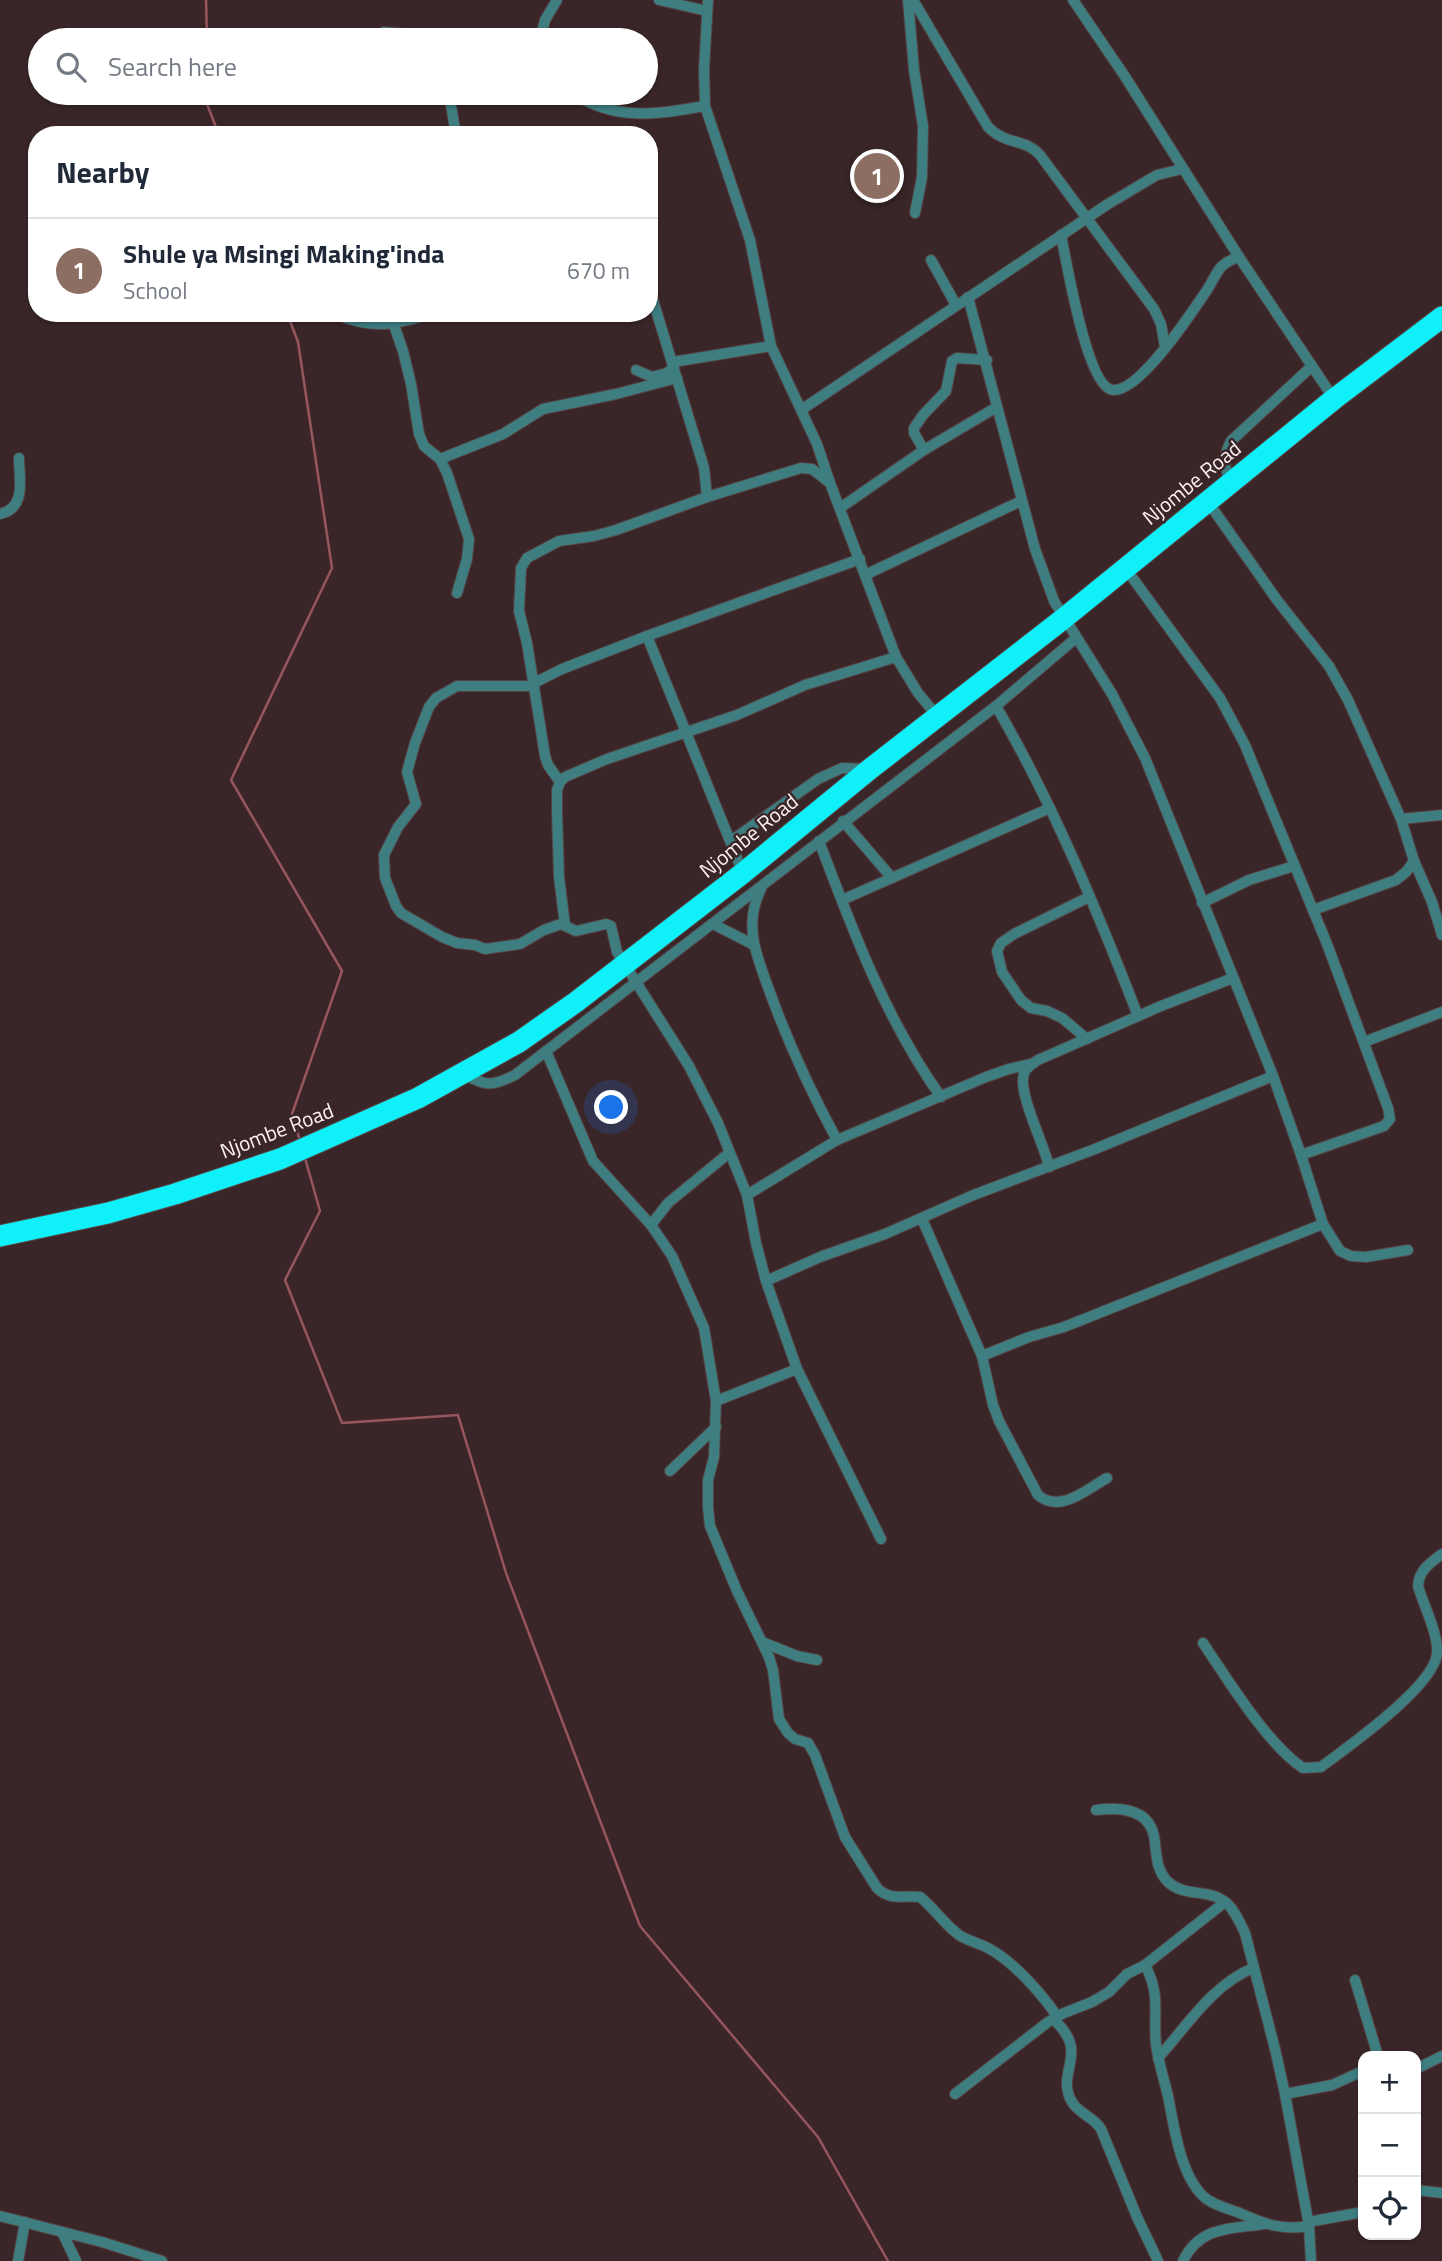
<!DOCTYPE html>
<html lang="en">
<head>
<meta charset="utf-8">
<style>
	:root { --surface:#fff; --page:#f2f2f3; --text:#1f2937; --muted:#747a83; --line:#e0e1e3; --accent:#36727c }
	body { margin:0; font-family:"Titillium Web",sans-serif; background:var(--page); color:var(--text) }
	.controls { position:absolute; right:21px; bottom:21px; display:grid; overflow:hidden; border-radius:14px; box-shadow:0 2px 5px #0004 }
	.controls button { width:63px; height:63px; display:grid; place-items:center; padding:0; border:0; border-bottom:2px solid var(--line); background:var(--surface); color:var(--text); font:35px sans-serif }
	.you { position:absolute; left:612px; top:1108px; width:24px; height:24px; margin:-18px; border:5px solid #fff; border-radius:50%; background:#1a73e8; box-shadow:0 0 0 10px #1a73e833 }
	.badge { display:grid; place-items:center; width:46px; height:46px; border-radius:50%; background:var(--accent); color:#fff; font-size:23px; font-weight:700 }
	.pin { position:absolute; translate:-50% -50%; border:4px solid #fff; box-shadow:0 2px 7px #0006 }
	.list { margin:0; padding:0; list-style:none }
	h2 { display:flex; justify-content:space-between; align-items:center; height:91px; margin:0; padding:0 28px; font-size:30px }
	h2 small { font-size:23px; font-weight:400; color:var(--muted) }
	.list li { display:grid; grid-template-columns:46px 1fr auto; gap:21px; align-items:center; box-sizing:border-box; height:105px; padding:0 28px; border-top:2px solid var(--line) }
	.list b { display:block; font-size:26px; white-space:nowrap }
	.list p { margin:0; font-size:23px; white-space:nowrap; color:var(--muted) }
	.list em { font-size:23px; font-style:normal; color:var(--muted) }
	.icon { flex:none; width:38px; height:38px; fill:none; stroke:currentColor; stroke-width:2; stroke-linecap:round; stroke-linejoin:round }
	.map { position:relative; flex:none; width:1442px; height:2261px; overflow:hidden }
	.search { position:absolute; background:var(--surface); box-shadow:0 2px 5px #0004; left:28px; top:28px; width:630px; height:77px; display:flex; align-items:center; gap:18px; box-sizing:border-box; padding:0 24px; border-radius:38px; color:var(--muted); font-size:26px }
	.panel { position:absolute; background:var(--surface); box-shadow:0 2px 5px #0004; left:28px; top:126px; width:630px; height:196px; border-radius:28px }
	.map>svg:first-child { display:block }
	.lines { fill:none; stroke-linecap:round; stroke-linejoin:round }
	.stream { stroke:#97565e; stroke-width:2.5 }
	.street-casing { stroke:#554344; stroke-width:12 }
	.highway-casing { stroke:#554344; stroke-width:23 }
	.street { stroke:#3e7e81; stroke-width:10 }
	.highway { stroke:#10f0f8; stroke-width:21 }
	.labels { text-anchor:middle; stroke-width:5; stroke-linejoin:round; paint-order:stroke }
	.street-label { font-size:21px; fill:#fdf2f2; stroke:#3a2628 }
</style>
</head>
<body>
<div class="map">
<svg width="1442" height="2261" viewBox="0 0 1442 2261">
	<rect width="100%" height="100%" fill="#3a2628"/>
	<g class="lines">
		<g class="stream">
			<path d="M 206,0 L 207,40"/>
			<path d="M 207,93 L 207,104 L 219,135"/>
			<path d="M 287,313 L 298,342 L 332,568 L 231,780 L 342,971 L 292,1114 L 300,1141"/>
			<path d="M 305,1158 L 320,1211 L 285,1280 L 342,1423 L 458,1415 L 506,1573 L 640,1926 L 818,2137 L 888,2261"/>
		</g>
		<g class="street-casing">
			<g id="street">
				<path d="M 659,0 L 707,11"/>
				<path d="M 708,0 L 704,69 L 705,106 L 750,240 L 771,346 L 817,444 L 830,483 L 896,657 L 918,693 L 938,717"/>
				<path d="M 908,0 L 914,70 L 923,126 L 922,177 L 915,213"/>
				<path d="M 913,0 L 988,127 C 1007,146 1025,138 1040,155 L 1154,309 L 1161,324 L 1165,347"/>
				<path d="M 1073,0 L 1124,75 L 1239,257 L 1334,399"/>
				<path d="M 384,32 L 482,40"/>
				<path d="M 540,40 L 545,20 L 557,0"/>
				<path d="M 449,93 L 456,135"/>
				<path d="M 573,93 C 616,122 658,114 705,106"/>
				<path d="M 1061,235 C 1066,259 1087,388 1113,390 C 1140,392 1192,312 1207,290 C 1218,273 1217,264 1239,257"/>
				<path d="M 931,260 L 956,305"/>
				<path d="M 649,287 L 704,468 L 707,497"/>
				<path d="M 968,297 L 1035,549 L 1054,601 L 1112,694 L 1145,758 L 1273,1076 L 1301,1155 L 1323,1224 L 1340,1251 L 1351,1256 L 1366,1257 L 1408,1250"/>
				<path d="M 335,314 C 374,330 395,325 433,313"/>
				<path d="M 394,325 L 403,351 L 411,384 L 419,434 L 424,446 L 440,459 L 447,473 L 469,539 L 467,559 L 457,593"/>
				<path d="M 673,362 L 771,346"/>
				<path d="M 636,370 L 652,377 L 667,373 L 674,367"/>
				<path d="M 801,410 L 1108,204 L 1157,175 L 1182,169"/>
				<path d="M 924,450 L 914,433 L 914,428 L 923,415 L 946,391 L 952,361 L 957,358 L 987,360"/>
				<path d="M 440,459 L 503,434 L 543,409 L 616,394 L 677,378"/>
				<path d="M 1231,484 C 1224,466 1222,458 1231,441 L 1312,366"/>
				<path d="M 1208,502 L 1277,600 L 1329,666 L 1348,700 L 1401,819 L 1414,861 L 1406,872 L 1396,880 L 1313,910"/>
				<path d="M 840,508 L 924,450 L 997,407"/>
				<path d="M 0,514 C 27,508 19,479 19,458"/>
				<path d="M 860,559 L 647,636 L 562,669 L 528,686 L 457,686 L 436,698 L 429,707 L 415,743 L 407,772 L 416,804 L 398,827 L 384,855 L 385,878 L 396,906 L 401,913 L 442,937 L 457,943 L 475,945 L 485,949 L 520,944 L 544,930 L 561,924 L 576,931 L 606,924 L 611,926 L 617,952 L 689,1066 L 718,1123 L 747,1195 L 756,1243 L 766,1281 L 797,1369 L 881,1539"/>
				<path d="M 1126,569 L 1220,698 L 1245,745 L 1327,944 L 1388,1108 L 1390,1119 L 1384,1126 L 1301,1155"/>
				<path d="M 865,575 L 1021,501"/>
				<path d="M 647,636 L 743,873"/>
				<path d="M 996,706 C 1053,804 1097,910 1138,1016"/>
				<path d="M 560,782 L 548,765 L 545,756 L 527,643 L 519,611 L 521,568 L 527,558 L 559,541 L 594,536 L 616,530 L 707,497 L 801,468 L 812,469 L 830,483"/>
				<path d="M 1401,819 L 1442,815"/>
				<path d="M 843,821 L 892,878"/>
				<path d="M 731,841 L 818,779 L 842,768 L 867,769"/>
				<path d="M 819,841 C 852,929 886,1020 941,1097"/>
				<path d="M 1414,861 L 1432,902 L 1442,935"/>
				<path d="M 761,889 C 752,907 750,927 755,947 C 759,964 766,981 772,998 C 790,1047 812,1094 837,1140"/>
				<path d="M 842,900 L 1050,808"/>
				<path d="M 1202,903 L 1249,880 L 1294,866"/>
				<path d="M 713,924 L 754,945"/>
				<path d="M 565,925 L 559,877 L 557,811 L 557,790 L 560,782 L 565,777 L 607,759 L 737,715 L 805,685 L 896,657"/>
				<path d="M 1087,1039 L 1062,1018 L 1047,1011 L 1031,1008 L 1021,1000 L 1002,972 L 997,951 L 1001,943 L 1014,934 L 1089,897"/>
				<path d="M 1364,1042 L 1442,1012"/>
				<path d="M 546,1051 L 593,1161 L 651,1225 L 672,1256 L 704,1328 L 716,1401 L 714,1457 L 708,1480 L 708,1508 L 710,1526 L 737,1591 L 769,1657 L 773,1670 L 779,1719 L 788,1733 L 795,1739 L 808,1743 L 815,1755 L 845,1837 L 877,1888 C 890,1901 903,1895 920,1897 C 934,1908 944,1924 959,1935 C 968,1941 979,1943 988,1948 C 1013,1961 1041,1993 1057,2016"/>
				<path d="M 463,1074 C 486,1086 491,1087 515,1075 L 996,706 L 1076,638"/>
				<path d="M 1049,1167 C 1045,1145 1015,1089 1025,1071 C 1028,1066 1034,1063 1038,1060 L 1161,1006 L 1233,978"/>
				<path d="M 747,1195 L 837,1140 L 986,1077 L 1009,1069 L 1031,1064"/>
				<path d="M 922,1219 L 982,1356 L 1029,1337 L 1064,1327 L 1323,1224"/>
				<path d="M 651,1225 L 668,1203 L 729,1153"/>
				<path d="M 766,1281 L 820,1257 L 885,1234 L 971,1196 L 1095,1149 L 1273,1076"/>
				<path d="M 982,1356 L 993,1405 L 999,1421 L 1038,1495 C 1060,1514 1087,1489 1107,1478"/>
				<path d="M 716,1401 L 797,1369"/>
				<path d="M 670,1471 L 716,1427"/>
				<path d="M 762,1642 L 797,1656 L 817,1660"/>
				<path d="M 1203,1643 C 1228,1680 1267,1744 1303,1768 L 1321,1767 C 1349,1746 1433,1687 1437,1654 C 1439,1635 1423,1604 1418,1586 C 1419,1570 1430,1563 1442,1554"/>
				<path d="M 1096,1810 C 1119,1807 1148,1808 1154,1836 C 1157,1853 1155,1869 1168,1882 C 1184,1897 1208,1889 1224,1901 C 1234,1908 1240,1923 1245,1933 L 1275,2049 L 1285,2094 L 1309,2226 L 1311,2261"/>
				<path d="M 1145,1965 C 1161,1995 1153,2012 1156,2044 C 1158,2061 1164,2079 1168,2096 C 1174,2126 1180,2174 1203,2196 C 1211,2204 1226,2208 1237,2212 C 1263,2223 1279,2231 1309,2226"/>
				<path d="M 1355,1980 L 1378,2056"/>
				<path d="M 1053,2019 C 1092,2054 1054,2071 1072,2102 C 1079,2114 1094,2117 1101,2129 L 1137,2217 L 1158,2261"/>
				<path d="M 1158,2058 C 1187,2026 1212,1985 1253,1968"/>
				<path d="M 1416,2069 L 1442,2056"/>
				<path d="M 955,2094 L 1048,2022 L 1064,2013 L 1092,2002 L 1109,1992 L 1127,1974 L 1145,1965 L 1225,1902"/>
				<path d="M 1285,2094 L 1332,2085 L 1363,2071"/>
				<path d="M 1416,2190 L 1442,2193"/>
				<path d="M 0,2216 L 102,2242 L 162,2261"/>
				<path d="M 1308,2222 L 1363,2212"/>
				<path d="M 62,2232 L 76,2261"/>
				<path d="M 18,2261 L 25,2222"/>
				<path d="M 1183,2261 C 1200,2226 1230,2229 1264,2224"/>
			</g>
		</g>
		<g class="highway-casing">
			<path id="highway" d="M 0,1236 L 108,1213 L 175,1194 L 280,1159 L 418,1098 L 519,1042 L 576,1002 L 743,873 L 870,769 L 1063,619 L 1334,399 L 1442,317"/>
		</g>
		<use href="#street" class="street"/>
		<use href="#highway" class="highway"/>
	</g>
	<g class="labels">
		<g class="street-label">
			<text transform="translate(1192 483) rotate(-39)" y="7">Njombe Road</text>
			<text transform="translate(749 836) rotate(-39)" y="7">Njombe Road</text>
			<text transform="translate(277 1131) rotate(-21)" y="7">Njombe Road</text>
		</g>
	</g>
</svg>
<div class="controls">
<button>+</button>
<button>−</button>
<button><svg class="icon" aria-label="locate" viewBox="0 0 24 24"><circle cx="12" cy="12" r="6"/><path d="M12 2v4M12 18v4M2 12h4M18 12h4"/></svg></button>
</div>
<div class="you"></div>
<div class="pin badge" style="left:877px;top:176px;background:#8d6e63">1</div>
<div class="search"><svg class="icon" aria-label="search" viewBox="0 0 24 24"><circle cx="10" cy="10" r="6"/><path d="M15 15l6 6"/></svg>Search here</div>
<section class="panel">
<h2>Nearby<small></small></h2>
<ul class="list">
<li><span class="badge" style="background:#8d6e63">1</span><div><b>Shule ya Msingi Making'inda</b><p>School</p></div><em>670 m</em></li>
</ul>
</section>
</div>
</body>
</html>
